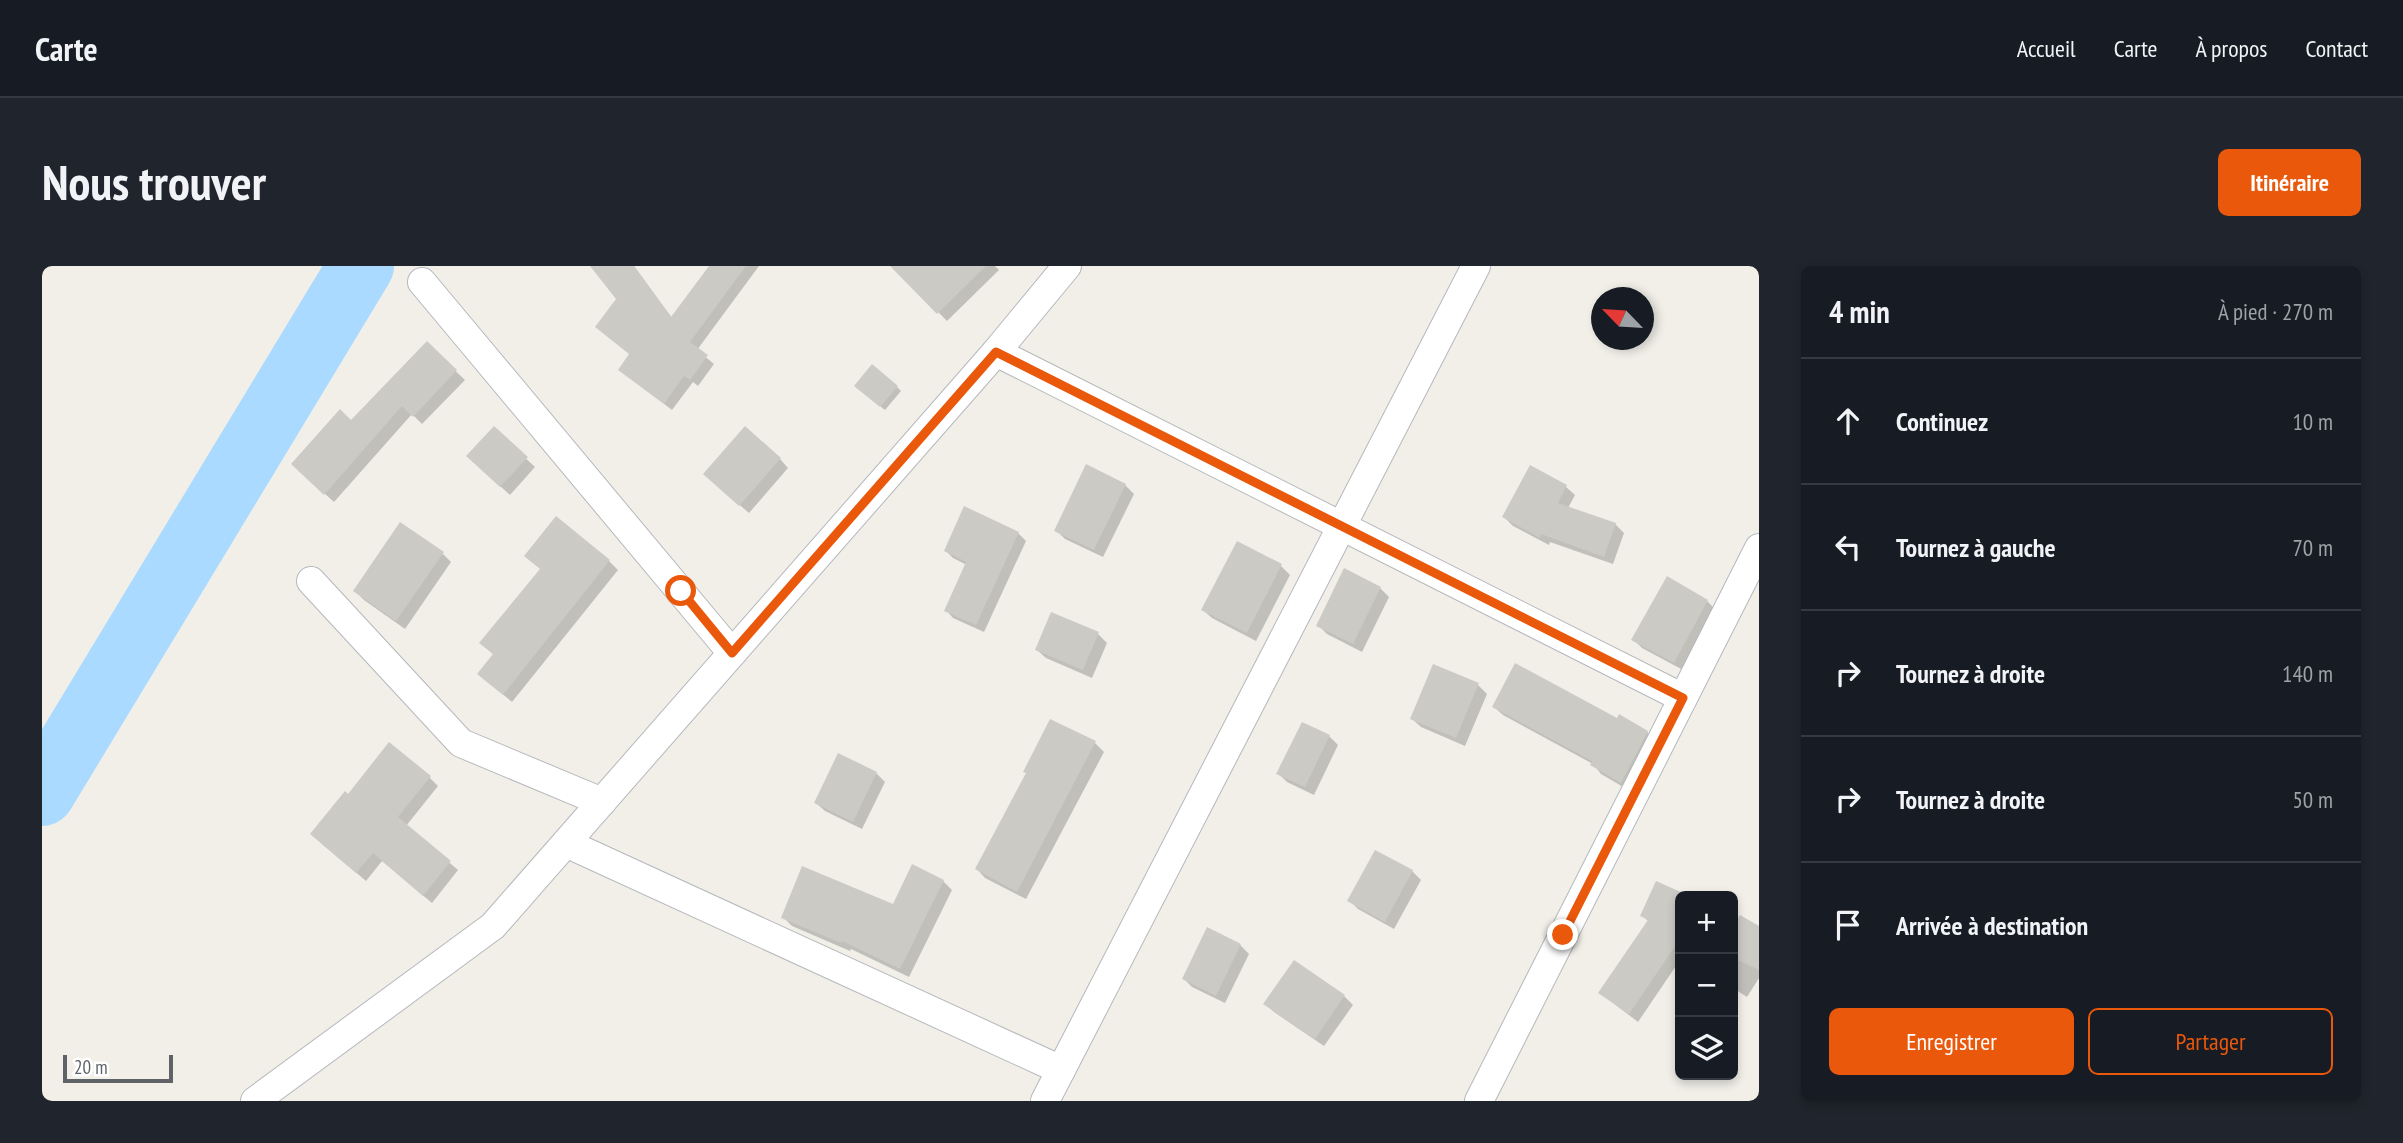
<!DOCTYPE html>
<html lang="fr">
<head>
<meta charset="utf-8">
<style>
	:root { --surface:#171b24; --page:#20242c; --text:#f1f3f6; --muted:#9ea1a6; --line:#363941; --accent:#ea580c }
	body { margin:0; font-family:"PT Sans Narrow",sans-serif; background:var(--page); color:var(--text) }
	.controls { position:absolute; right:21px; bottom:21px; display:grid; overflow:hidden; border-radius:10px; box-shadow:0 4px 10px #0003 }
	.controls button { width:63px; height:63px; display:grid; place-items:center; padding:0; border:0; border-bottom:2px solid var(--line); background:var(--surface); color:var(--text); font:35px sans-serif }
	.compass { position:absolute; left:1549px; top:21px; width:63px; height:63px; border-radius:50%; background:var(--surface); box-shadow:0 4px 10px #0003; rotate:295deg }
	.scale { position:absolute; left:21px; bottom:18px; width:110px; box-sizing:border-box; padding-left:7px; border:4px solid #5f6368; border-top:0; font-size:19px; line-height:24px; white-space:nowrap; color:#5f6368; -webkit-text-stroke:5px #fff; paint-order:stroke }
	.stop { position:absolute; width:21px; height:21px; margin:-16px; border:5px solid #ea580c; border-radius:50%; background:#fff }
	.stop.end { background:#ea580c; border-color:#fff; box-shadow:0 2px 7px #0008 }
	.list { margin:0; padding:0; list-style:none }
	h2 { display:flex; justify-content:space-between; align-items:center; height:91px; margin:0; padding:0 28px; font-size:30px }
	h2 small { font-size:23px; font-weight:400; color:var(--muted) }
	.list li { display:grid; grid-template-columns:46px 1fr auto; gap:21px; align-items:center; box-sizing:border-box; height:126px; padding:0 28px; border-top:2px solid var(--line) }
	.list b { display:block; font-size:26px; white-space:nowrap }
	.list em { font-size:23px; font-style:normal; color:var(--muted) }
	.actions { display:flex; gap:14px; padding:21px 28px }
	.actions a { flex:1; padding:16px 0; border:2px solid var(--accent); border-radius:10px; text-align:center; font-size:24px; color:var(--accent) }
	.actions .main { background:var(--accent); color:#fff }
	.icon { flex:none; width:38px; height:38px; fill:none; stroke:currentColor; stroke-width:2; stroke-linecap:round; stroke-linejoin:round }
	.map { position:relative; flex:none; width:1717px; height:835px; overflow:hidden; border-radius:10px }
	header { display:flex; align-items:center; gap:42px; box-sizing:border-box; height:98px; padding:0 35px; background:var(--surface); border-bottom:2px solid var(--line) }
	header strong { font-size:33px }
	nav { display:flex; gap:38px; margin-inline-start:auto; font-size:24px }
	.intro { display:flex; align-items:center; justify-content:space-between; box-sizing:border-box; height:168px; padding:0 42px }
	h1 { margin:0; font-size:49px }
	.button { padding:18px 32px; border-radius:10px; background:var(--accent); color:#fff; font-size:24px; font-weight:700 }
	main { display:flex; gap:42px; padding:0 42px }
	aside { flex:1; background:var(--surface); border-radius:10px; box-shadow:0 4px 10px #0003 }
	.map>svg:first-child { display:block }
	.shadow { fill:#0003 }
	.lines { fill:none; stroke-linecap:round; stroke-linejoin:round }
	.river { stroke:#aadaff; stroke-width:66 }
	.building { fill:#cccac5 }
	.street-casing { stroke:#b5b8bc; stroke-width:30 }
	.street { stroke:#fff; stroke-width:28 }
	.route { stroke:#ea580c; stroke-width:9 }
</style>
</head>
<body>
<header>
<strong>Carte</strong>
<nav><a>Accueil</a><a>Carte</a><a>À propos</a><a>Contact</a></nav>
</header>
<div class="intro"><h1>Nous trouver</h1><a class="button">Itinéraire</a></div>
<main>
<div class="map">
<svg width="1717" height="835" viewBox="0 0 1717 835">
	<rect width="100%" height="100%" fill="#f1efe8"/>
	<g class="shadow">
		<path d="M 550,0 L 592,0 L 630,52 L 669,0 L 717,0 L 655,84 L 672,98 L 656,120 L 651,116 L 630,144 L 578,104 L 589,89 L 576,33 Z"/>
		<path d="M 851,0 L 953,0 L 957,4 L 905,55 Z"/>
		<path d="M 385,78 L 423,114 L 380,158 L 370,148 L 292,236 L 260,207 Z"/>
		<path d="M 855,121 L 859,125 L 843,144 L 818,124 Z"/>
		<path d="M 452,163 L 493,201 L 468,229 L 435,199 Z"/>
		<path d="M 738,193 L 746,202 L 707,247 L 672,217 Z"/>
		<path d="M 1488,201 L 1524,221 L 1533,229 L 1526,242 L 1573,258 L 1582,267 L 1571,298 L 1508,276 L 1507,279 L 1471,260 L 1462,251 Z"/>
		<path d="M 1083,219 L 1092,228 L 1061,291 L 1023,273 L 1014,264 Z"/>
		<path d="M 976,267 L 984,275 L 942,366 L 911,352 L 904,344 L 925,299 L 911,292 L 904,285 Z"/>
		<path d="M 1196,278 L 1239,300 L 1248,309 L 1214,375 L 1170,352 L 1161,344 Z"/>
		<path d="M 401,288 L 409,296 L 363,363 L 322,334 L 313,325 Z"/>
		<path d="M 567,295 L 576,304 L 470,436 L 446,416 L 452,389 L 439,377 Z"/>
		<path d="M 1338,322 L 1347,331 L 1320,386 L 1285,368 L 1276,359 Z"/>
		<path d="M 1665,335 L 1674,344 L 1641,404 L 1600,382 L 1592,374 Z"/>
		<path d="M 1056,368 L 1065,377 L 1050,412 L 1004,392 L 995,384 Z"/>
		<path d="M 1436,419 L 1445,428 L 1423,480 L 1379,461 L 1370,453 Z"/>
		<path d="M 1452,441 L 1575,455 L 1605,466 L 1614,475 L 1588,525 L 1559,508 L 1551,498 L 1461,449 Z"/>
		<path d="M 1009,455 L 1053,477 L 1062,486 L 984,633 L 943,612 L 935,603 L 985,507 Z"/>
		<path d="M 1260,458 L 1287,470 L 1296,479 L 1272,529 L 1245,516 L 1237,508 Z"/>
		<path d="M 834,507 L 843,516 L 820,563 L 783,545 L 774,537 Z"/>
		<path d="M 387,511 L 396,520 L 364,560 L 416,604 L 390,637 L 340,595 L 324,615 L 279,577 L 306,530 Z"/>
		<path d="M 1370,605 L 1379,614 L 1352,663 L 1316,643 L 1308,635 Z"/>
		<path d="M 901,615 L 910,624 L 867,711 L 809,683 L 808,685 L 750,660 L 741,651 L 851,641 Z"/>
		<path d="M 1615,617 L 1644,630 L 1638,630 L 1638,694 L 1596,756 L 1558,727 L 1607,656 L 1600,649 Z"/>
		<path d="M 1691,652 L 1717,662 L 1717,712 L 1705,731 L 1691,722 Z"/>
		<path d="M 1198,679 L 1207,688 L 1183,737 L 1150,721 L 1142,713 Z"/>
		<path d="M 1252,696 L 1302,730 L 1311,739 L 1282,780 L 1232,746 L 1223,738 Z"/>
	</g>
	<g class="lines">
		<path class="river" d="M 0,527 L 319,0"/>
	</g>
	<g class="building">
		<path d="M 548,0 L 592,0 L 629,51 L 667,0 L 704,0 L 648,76 L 666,89 L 648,114 L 642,110 L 622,138 L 576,104 L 587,88 L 553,61 L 574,33 Z"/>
		<path d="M 848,0 L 944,0 L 895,48 Z"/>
		<path d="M 385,75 L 415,104 L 371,151 L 360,140 L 282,229 L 249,198 L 298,143 L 309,154 Z"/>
		<path d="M 830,98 L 856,120 L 838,141 L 812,120 Z"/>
		<path d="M 452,160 L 486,191 L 458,221 L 424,190 Z"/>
		<path d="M 703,160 L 739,192 L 697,240 L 661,208 Z"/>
		<path d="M 1044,198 L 1084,218 L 1052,284 L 1012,265 Z"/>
		<path d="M 1488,199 L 1525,219 L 1516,237 L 1574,257 L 1562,291 L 1499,268 L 1498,272 L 1460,251 Z"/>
		<path d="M 922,240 L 977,266 L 934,359 L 902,345 L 924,296 L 902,285 Z"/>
		<path d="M 514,250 L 568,294 L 461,429 L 435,408 L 451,388 L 437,377 L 498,303 L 482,290 Z"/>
		<path d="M 358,256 L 402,286 L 354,355 L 311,325 Z"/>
		<path d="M 1195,275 L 1240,298 L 1205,367 L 1159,344 Z"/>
		<path d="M 1302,302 L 1339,321 L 1311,378 L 1274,360 Z"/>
		<path d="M 1625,310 L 1666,334 L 1632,397 L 1589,374 Z"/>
		<path d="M 1009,346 L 1057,366 L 1041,404 L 993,384 Z"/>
		<path d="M 1473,397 L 1575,452 L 1577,448 L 1606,465 L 1579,517 L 1548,499 L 1550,495 L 1450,441 Z"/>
		<path d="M 1391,398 L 1437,417 L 1414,472 L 1368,453 Z"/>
		<path d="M 1008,453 L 1054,475 L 975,626 L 933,603 L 984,507 L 981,506 Z"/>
		<path d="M 1260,456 L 1288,469 L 1263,521 L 1234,508 Z"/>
		<path d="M 347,476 L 389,510 L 356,551 L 409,595 L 381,630 L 331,587 L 314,607 L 268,568 L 303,525 L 306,528 Z"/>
		<path d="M 796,487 L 835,506 L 811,556 L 772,537 Z"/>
		<path d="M 1333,584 L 1371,604 L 1343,656 L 1305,635 Z"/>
		<path d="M 870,598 L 902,614 L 858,703 L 800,675 L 799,677 L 739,652 L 760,600 L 851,638 Z"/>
		<path d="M 1614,615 L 1648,630 L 1638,630 L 1638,673 L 1587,748 L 1556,727 L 1606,654 L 1598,650 Z"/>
		<path d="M 1698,649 L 1717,660 L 1717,704 L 1691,692 L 1691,650 L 1696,652 Z"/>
		<path d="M 1165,661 L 1199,678 L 1174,730 L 1140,713 Z"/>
		<path d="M 1252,694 L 1303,729 L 1273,773 L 1221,738 Z"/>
	</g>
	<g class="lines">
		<g class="street-casing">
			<g id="street">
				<path d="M 380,16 L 690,387"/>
				<path d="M 954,86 L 1641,432"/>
				<path d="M 269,315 L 419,477 L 560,536"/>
				<path d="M 524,577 L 1019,804"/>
				<path d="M 213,835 L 451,660 L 954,86 L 1025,0"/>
				<path d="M 1003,835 L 1434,0"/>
				<path d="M 1437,835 L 1717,282"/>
			</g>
		</g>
		<use href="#street" class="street"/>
	</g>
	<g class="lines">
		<path class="route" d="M 639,325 L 690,387 L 954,86 L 1641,432 L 1521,669"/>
	</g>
</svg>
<div class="controls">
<button>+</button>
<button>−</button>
<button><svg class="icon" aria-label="layers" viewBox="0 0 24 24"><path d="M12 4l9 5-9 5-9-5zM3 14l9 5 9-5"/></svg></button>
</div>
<svg class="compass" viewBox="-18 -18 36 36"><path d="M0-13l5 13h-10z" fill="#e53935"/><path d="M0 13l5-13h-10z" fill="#9ea1a6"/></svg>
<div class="scale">20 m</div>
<div class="stop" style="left:639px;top:325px"></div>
<div class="stop end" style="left:1521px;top:669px"></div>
</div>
<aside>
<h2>4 min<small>À pied · 270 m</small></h2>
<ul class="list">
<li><svg class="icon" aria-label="ahead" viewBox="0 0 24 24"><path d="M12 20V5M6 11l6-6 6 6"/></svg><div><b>Continuez</b></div><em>10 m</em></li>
<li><svg class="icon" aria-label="left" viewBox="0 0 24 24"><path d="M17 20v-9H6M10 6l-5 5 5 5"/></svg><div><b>Tournez à gauche</b></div><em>70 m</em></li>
<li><svg class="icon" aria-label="right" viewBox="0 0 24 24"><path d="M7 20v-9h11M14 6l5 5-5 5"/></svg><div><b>Tournez à droite</b></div><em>140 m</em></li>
<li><svg class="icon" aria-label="right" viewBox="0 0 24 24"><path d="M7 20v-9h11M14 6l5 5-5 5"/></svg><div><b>Tournez à droite</b></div><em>50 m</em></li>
<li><svg class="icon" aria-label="arrive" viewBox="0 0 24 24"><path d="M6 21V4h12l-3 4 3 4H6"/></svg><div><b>Arrivée à destination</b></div></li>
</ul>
<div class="actions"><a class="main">Enregistrer</a><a>Partager</a></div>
</aside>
</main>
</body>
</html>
